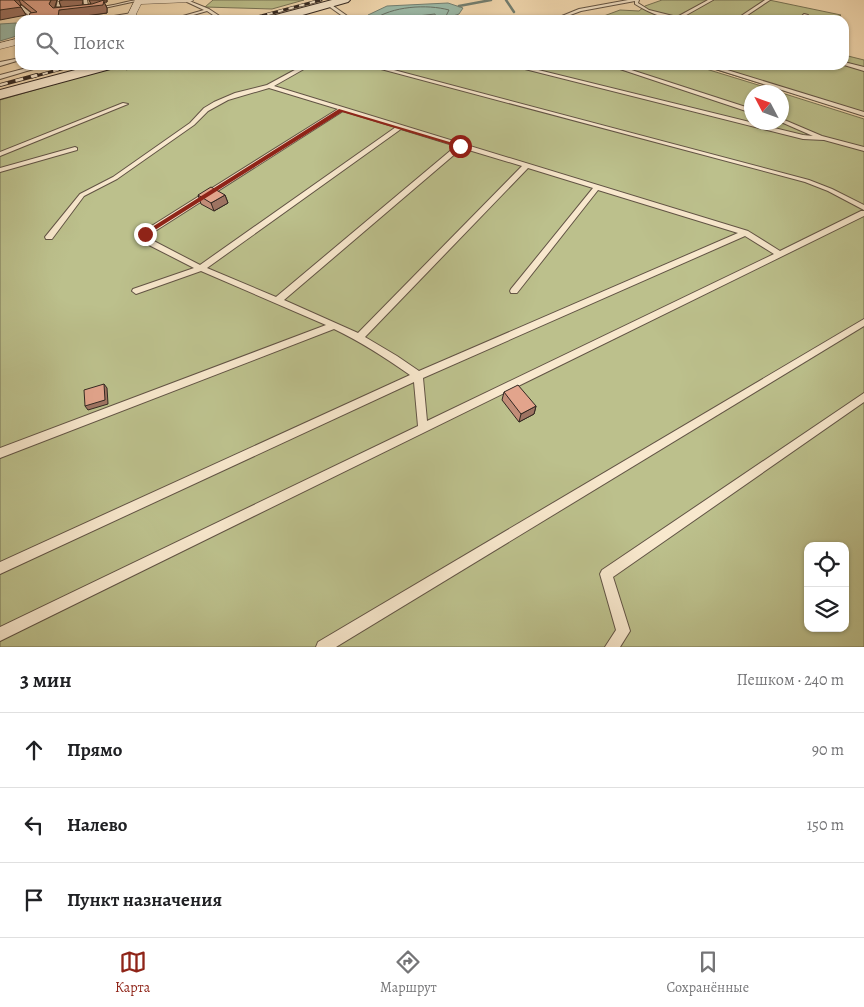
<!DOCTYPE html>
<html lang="ru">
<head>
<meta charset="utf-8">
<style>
	:root { --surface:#fff; --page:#f6f6f6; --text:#202124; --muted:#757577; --line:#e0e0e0; --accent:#8f2418 }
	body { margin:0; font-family:Alegreya,serif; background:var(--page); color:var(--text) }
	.controls { position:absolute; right:15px; bottom:15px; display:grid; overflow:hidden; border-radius:10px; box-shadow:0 1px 4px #0004 }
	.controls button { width:45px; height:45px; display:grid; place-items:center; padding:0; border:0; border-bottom:1px solid var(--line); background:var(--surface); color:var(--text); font:25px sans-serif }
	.compass { position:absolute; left:744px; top:85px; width:45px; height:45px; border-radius:50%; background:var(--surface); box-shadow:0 1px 4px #0004; rotate:311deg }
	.stop { position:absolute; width:15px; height:15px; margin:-11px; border:4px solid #8f2418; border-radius:50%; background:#fff }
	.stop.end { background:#8f2418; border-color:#fff; box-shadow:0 1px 5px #0008 }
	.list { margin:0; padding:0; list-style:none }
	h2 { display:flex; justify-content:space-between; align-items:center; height:65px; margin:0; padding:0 20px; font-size:21px }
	h2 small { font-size:16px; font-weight:400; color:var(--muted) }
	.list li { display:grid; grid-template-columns:32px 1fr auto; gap:15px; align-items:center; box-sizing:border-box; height:75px; padding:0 20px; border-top:1px solid var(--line) }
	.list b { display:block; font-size:19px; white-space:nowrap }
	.list em { font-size:16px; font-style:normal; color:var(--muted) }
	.icon { flex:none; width:28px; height:28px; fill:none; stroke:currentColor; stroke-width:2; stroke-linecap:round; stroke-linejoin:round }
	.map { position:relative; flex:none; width:864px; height:647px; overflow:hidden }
	.search { position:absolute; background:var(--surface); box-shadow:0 1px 4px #0004; left:15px; right:15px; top:15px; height:55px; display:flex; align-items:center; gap:12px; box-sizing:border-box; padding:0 18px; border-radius:15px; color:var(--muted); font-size:19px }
	.sheet { height:290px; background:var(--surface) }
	nav { display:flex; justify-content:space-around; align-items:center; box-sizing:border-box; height:70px; border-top:1px solid var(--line); background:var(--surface); font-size:14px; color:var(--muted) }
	nav a { display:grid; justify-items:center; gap:2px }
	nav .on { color:var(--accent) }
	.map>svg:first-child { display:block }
	.green { fill:#bcc08c; stroke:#777456; fill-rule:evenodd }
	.water { fill:#9cbba9; stroke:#728073 }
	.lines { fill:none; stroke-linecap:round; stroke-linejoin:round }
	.shore { stroke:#677165; stroke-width:1 }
	.stream { stroke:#728073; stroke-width:2.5 }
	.lane-casing { stroke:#625445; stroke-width:2 }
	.street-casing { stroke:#625445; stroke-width:1 }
	.secondary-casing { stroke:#322721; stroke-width:2 }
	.lane { fill:#f8e8cd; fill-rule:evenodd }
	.street { fill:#f8e8cd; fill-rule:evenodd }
	.secondary { fill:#f8e8cd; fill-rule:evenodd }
	.rail-far1-casing { stroke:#322721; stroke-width:3 }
	.rail-casing { stroke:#322721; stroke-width:4 }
	.rail-far1 { stroke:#f8e8cd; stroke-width:2; stroke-dasharray:5.5; stroke-linecap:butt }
	.rail { stroke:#f8e8cd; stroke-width:2.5; stroke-dasharray:8; stroke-linecap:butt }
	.wall { fill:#c28d78; stroke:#322721 }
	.shaded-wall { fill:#9e7362; stroke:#322721 }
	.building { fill:#e2a48c; stroke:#322721 }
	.route { fill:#8f2418 }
</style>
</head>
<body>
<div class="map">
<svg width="864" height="647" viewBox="0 0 864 647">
	<rect width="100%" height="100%" fill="#f4dbb2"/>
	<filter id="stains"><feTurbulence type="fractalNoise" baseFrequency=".004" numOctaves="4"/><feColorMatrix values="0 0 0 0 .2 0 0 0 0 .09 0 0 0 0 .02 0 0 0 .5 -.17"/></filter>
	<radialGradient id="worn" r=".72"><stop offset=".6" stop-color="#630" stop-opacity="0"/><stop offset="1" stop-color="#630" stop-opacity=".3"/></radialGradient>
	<g class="green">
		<path d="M 213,0 L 304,0 L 272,9 L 205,7 Z"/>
		<path d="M 662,0 L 769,0 L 841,15 L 835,20 L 593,20 L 620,10 L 639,11 L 645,6 Z"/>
		<path d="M 844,55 L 864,60 L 864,116 L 701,65 L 844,65 Z"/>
		<path d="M 121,65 L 126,70 L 144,65 L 693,65 L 781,92 L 752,92 L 752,122 L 782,122 L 782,93 L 864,119 L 864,647 L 0,647 L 0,100 ZM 808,546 L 845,546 L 845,628 L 808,628 Z"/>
	</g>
	<g class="water">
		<path d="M 448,3 L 463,8 L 459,14 L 441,20 L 367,20 L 368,15 L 387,6 Z"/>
		<path d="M 16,23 L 19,25 L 20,35 L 0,41 L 0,24 Z"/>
	</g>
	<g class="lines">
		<g class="shore">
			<path d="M 373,20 C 392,6 427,4 449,10 L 444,20"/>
			<path d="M 383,20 L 435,14 L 437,20"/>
		</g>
		<g class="stream">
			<path d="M 506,0 L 514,12"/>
			<path d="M 459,6 L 491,0"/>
		</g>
		<g class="lane-casing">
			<g id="lane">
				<path d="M 58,0 L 62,0 L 60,11 L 64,12 L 57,14 L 55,13 Z"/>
				<path d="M 83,0 L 87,0 L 88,5 C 104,11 124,0 141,0 L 95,10 L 85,7 Z"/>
				<path d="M 187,0 L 209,9 L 221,17 L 214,20 L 207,20 L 216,17 L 207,11 L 176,20 L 169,20 L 204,10 L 187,2 Z"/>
				<path d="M 628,0 L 639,0 L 638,3 L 649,10 L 677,17 L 708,0 L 713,0 L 681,18 L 684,20 C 667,20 649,13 635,4 L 635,1 L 581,11 L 562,18 L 563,20 L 559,20 L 557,18 L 579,9 Z"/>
				<path d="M 765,0 L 770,0 L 740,20 L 735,20 Z"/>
				<path d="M 327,3 L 329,3 L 353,20 L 348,20 L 327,5 Z"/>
				<path d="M 21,6 L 22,6 L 39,20 L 34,20 L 20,8 Z"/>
				<path d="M 132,13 L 134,15 L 101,20 L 90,20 Z"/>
				<path d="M 804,14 L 808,15 L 803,20 L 798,20 Z"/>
				<path d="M 20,58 L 20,60 L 0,66 L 0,62 Z"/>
				<path d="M 844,62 L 864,67 L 864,71 L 844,65 Z"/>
				<path d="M 38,65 L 47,65 L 0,79 L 0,75 Z"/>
				<path d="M 304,65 L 311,65 L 274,86 L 748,231 L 780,251 L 861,211 L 864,211 L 864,216 L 0,641 L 0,627 L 418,426 L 414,382 L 0,574 L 0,562 L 410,375 C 386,358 361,342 334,329 L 0,458 L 0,448 L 326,325 L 201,271 L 136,294 L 132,291 L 133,289 L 194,268 L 141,241 L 140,239 L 142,232 L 338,109 L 269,88 L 228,100 L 208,111 L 194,125 L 117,179 L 84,196 L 52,239 L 46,239 L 45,237 L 80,194 L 113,177 L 190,123 L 204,108 L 214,102 L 235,93 L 267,85 ZM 343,111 L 396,127 L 200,265 L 148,238 L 149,235 ZM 401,129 L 456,146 L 276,297 L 207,268 ZM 462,148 L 522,166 L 358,333 L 284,300 ZM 528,168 L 593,188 L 511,289 L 510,291 L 511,293 L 517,293 L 598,190 L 738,233 L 419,371 L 397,356 L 365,337 ZM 745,236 L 774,254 L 427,421 L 423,378 Z"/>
				<path d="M 366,65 L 375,65 L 809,180 L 832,189 L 864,205 L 864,210 L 828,191 L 805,182 Z"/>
				<path d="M 509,65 L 518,65 L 803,135 L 813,136 L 781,122 L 782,119 L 822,136 L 864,147 L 864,151 L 824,140 L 803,139 Z"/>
				<path d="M 608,65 L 616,65 L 752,109 L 752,113 Z"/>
				<path d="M 703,65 L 711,65 L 864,112 L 864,116 Z"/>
				<path d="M 123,103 L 128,104 L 0,156 L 0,152 Z"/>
				<path d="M 75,147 L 77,148 L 77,150 L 0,172 L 0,168 Z"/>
				<path d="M 864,319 L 864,326 L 336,647 L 316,647 L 318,642 Z"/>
				<path d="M 864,393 L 864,402 L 613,577 L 630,631 L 620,647 L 605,647 L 616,630 L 600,574 L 602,570 Z"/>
			</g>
		</g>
		<g class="street-casing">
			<g id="street">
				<path d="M 135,0 L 194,0 L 190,2 L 141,4 L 136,14 L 139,20 L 129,20 L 128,14 Z"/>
				<path d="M 20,38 L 20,44 L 0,49 L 0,43 Z"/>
			</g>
		</g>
		<g class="secondary-casing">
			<g id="secondary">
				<path d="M 332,0 L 350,0 L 348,2 L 285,20 L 266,20 L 268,17 Z"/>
				<path d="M 94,65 L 116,65 L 114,68 L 0,99 L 0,90 Z"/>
			</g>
		</g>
		<use href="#lane" class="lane"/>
		<use href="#street" class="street"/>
		<use href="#secondary" class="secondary"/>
		<g class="rail-far1-casing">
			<g id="rail-far1">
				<path d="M 246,20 L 321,0"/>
				<path d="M 32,77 L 76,65"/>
			</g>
		</g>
		<g class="rail-casing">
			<path id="rail" d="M 0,85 L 37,75"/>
		</g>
		<use href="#rail-far1" class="rail-far1"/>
		<use href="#rail" class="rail"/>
	</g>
	<g class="wall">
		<path d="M 0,0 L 57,0 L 55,7 L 61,7 L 59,1 L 82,5 L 91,4 L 89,0 L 107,0 L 107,2 L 104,2 L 107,8 L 107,13 L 63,19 L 32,13 L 21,4 L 20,6 L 26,15 Z"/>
		<path d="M 198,195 L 225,195 L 228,203 L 214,211 L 201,204 Z"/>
		<path d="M 504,392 L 536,406 L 534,414 L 519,422 L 502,400 Z"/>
	</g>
	<g class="shaded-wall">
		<path d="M 14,0 L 19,0 L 21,4 L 19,7 L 21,7 L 26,15 L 0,20 L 0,10 Z"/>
		<path d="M 51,0 L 57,0 L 53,13 L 49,4 Z"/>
		<path d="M 63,0 L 83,0 L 82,6 L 62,9 L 59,1 Z"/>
		<path d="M 89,0 L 107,0 L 107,2 L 104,2 L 107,8 L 107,13 L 63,19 L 63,20 L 31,20 L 59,10 L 91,4 Z"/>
		<path d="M 225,195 L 228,203 L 214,211 L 211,203 Z"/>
		<path d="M 104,384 L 107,388 L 108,404 L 88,410 L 85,406 Z"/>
		<path d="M 536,406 L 534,414 L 519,422 L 521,414 Z"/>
	</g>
	<g class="building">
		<path d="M 0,0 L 14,0 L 21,7 L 0,10 Z"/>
		<path d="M 22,0 L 51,0 L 49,4 L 53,8 L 92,4 L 104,0 L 103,5 L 59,10 L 58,17 L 31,20 L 28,20 L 30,13 L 37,12 Z"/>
		<path d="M 211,187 L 225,195 L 211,203 L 198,195 Z"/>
		<path d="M 104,384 L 105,400 L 85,406 L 84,390 Z"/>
		<path d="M 518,385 L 536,406 L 521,414 L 504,392 Z"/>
	</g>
	<path class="route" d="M 339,109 L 463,146 L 458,147 L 342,112 L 147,235 L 141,234 Z"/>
	<rect width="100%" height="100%" filter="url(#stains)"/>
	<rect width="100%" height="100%" fill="url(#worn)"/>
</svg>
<div class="controls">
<button><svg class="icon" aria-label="locate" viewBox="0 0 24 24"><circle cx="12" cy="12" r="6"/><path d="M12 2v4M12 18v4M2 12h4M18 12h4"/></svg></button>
<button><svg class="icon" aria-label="layers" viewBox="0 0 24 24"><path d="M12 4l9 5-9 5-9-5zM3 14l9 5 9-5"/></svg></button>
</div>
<svg class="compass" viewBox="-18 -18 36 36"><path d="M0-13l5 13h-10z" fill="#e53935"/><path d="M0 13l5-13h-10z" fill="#757577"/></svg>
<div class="stop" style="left:460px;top:146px"></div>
<div class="stop end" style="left:145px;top:234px"></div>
<div class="search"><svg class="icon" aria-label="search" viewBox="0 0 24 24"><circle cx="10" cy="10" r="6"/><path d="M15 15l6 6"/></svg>Поиск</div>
</div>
<section class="sheet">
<h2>3 мин<small>Пешком · 240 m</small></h2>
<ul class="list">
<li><svg class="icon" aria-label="ahead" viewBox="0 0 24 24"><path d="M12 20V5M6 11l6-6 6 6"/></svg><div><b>Прямо</b></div><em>90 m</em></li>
<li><svg class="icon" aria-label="left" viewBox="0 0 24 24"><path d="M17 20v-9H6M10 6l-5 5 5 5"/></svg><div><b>Налево</b></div><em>150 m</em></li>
<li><svg class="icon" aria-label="arrive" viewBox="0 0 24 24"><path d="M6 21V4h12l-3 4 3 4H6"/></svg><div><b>Пункт назначения</b></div></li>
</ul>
</section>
<nav>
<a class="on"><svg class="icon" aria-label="map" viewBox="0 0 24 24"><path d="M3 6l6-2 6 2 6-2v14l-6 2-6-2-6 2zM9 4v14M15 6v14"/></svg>Карта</a>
<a><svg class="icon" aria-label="directions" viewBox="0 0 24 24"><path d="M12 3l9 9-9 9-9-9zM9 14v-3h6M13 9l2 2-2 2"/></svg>Маршрут</a>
<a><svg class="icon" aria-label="saved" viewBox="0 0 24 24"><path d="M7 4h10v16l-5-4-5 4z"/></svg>Сохранённые</a>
</nav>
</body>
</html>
